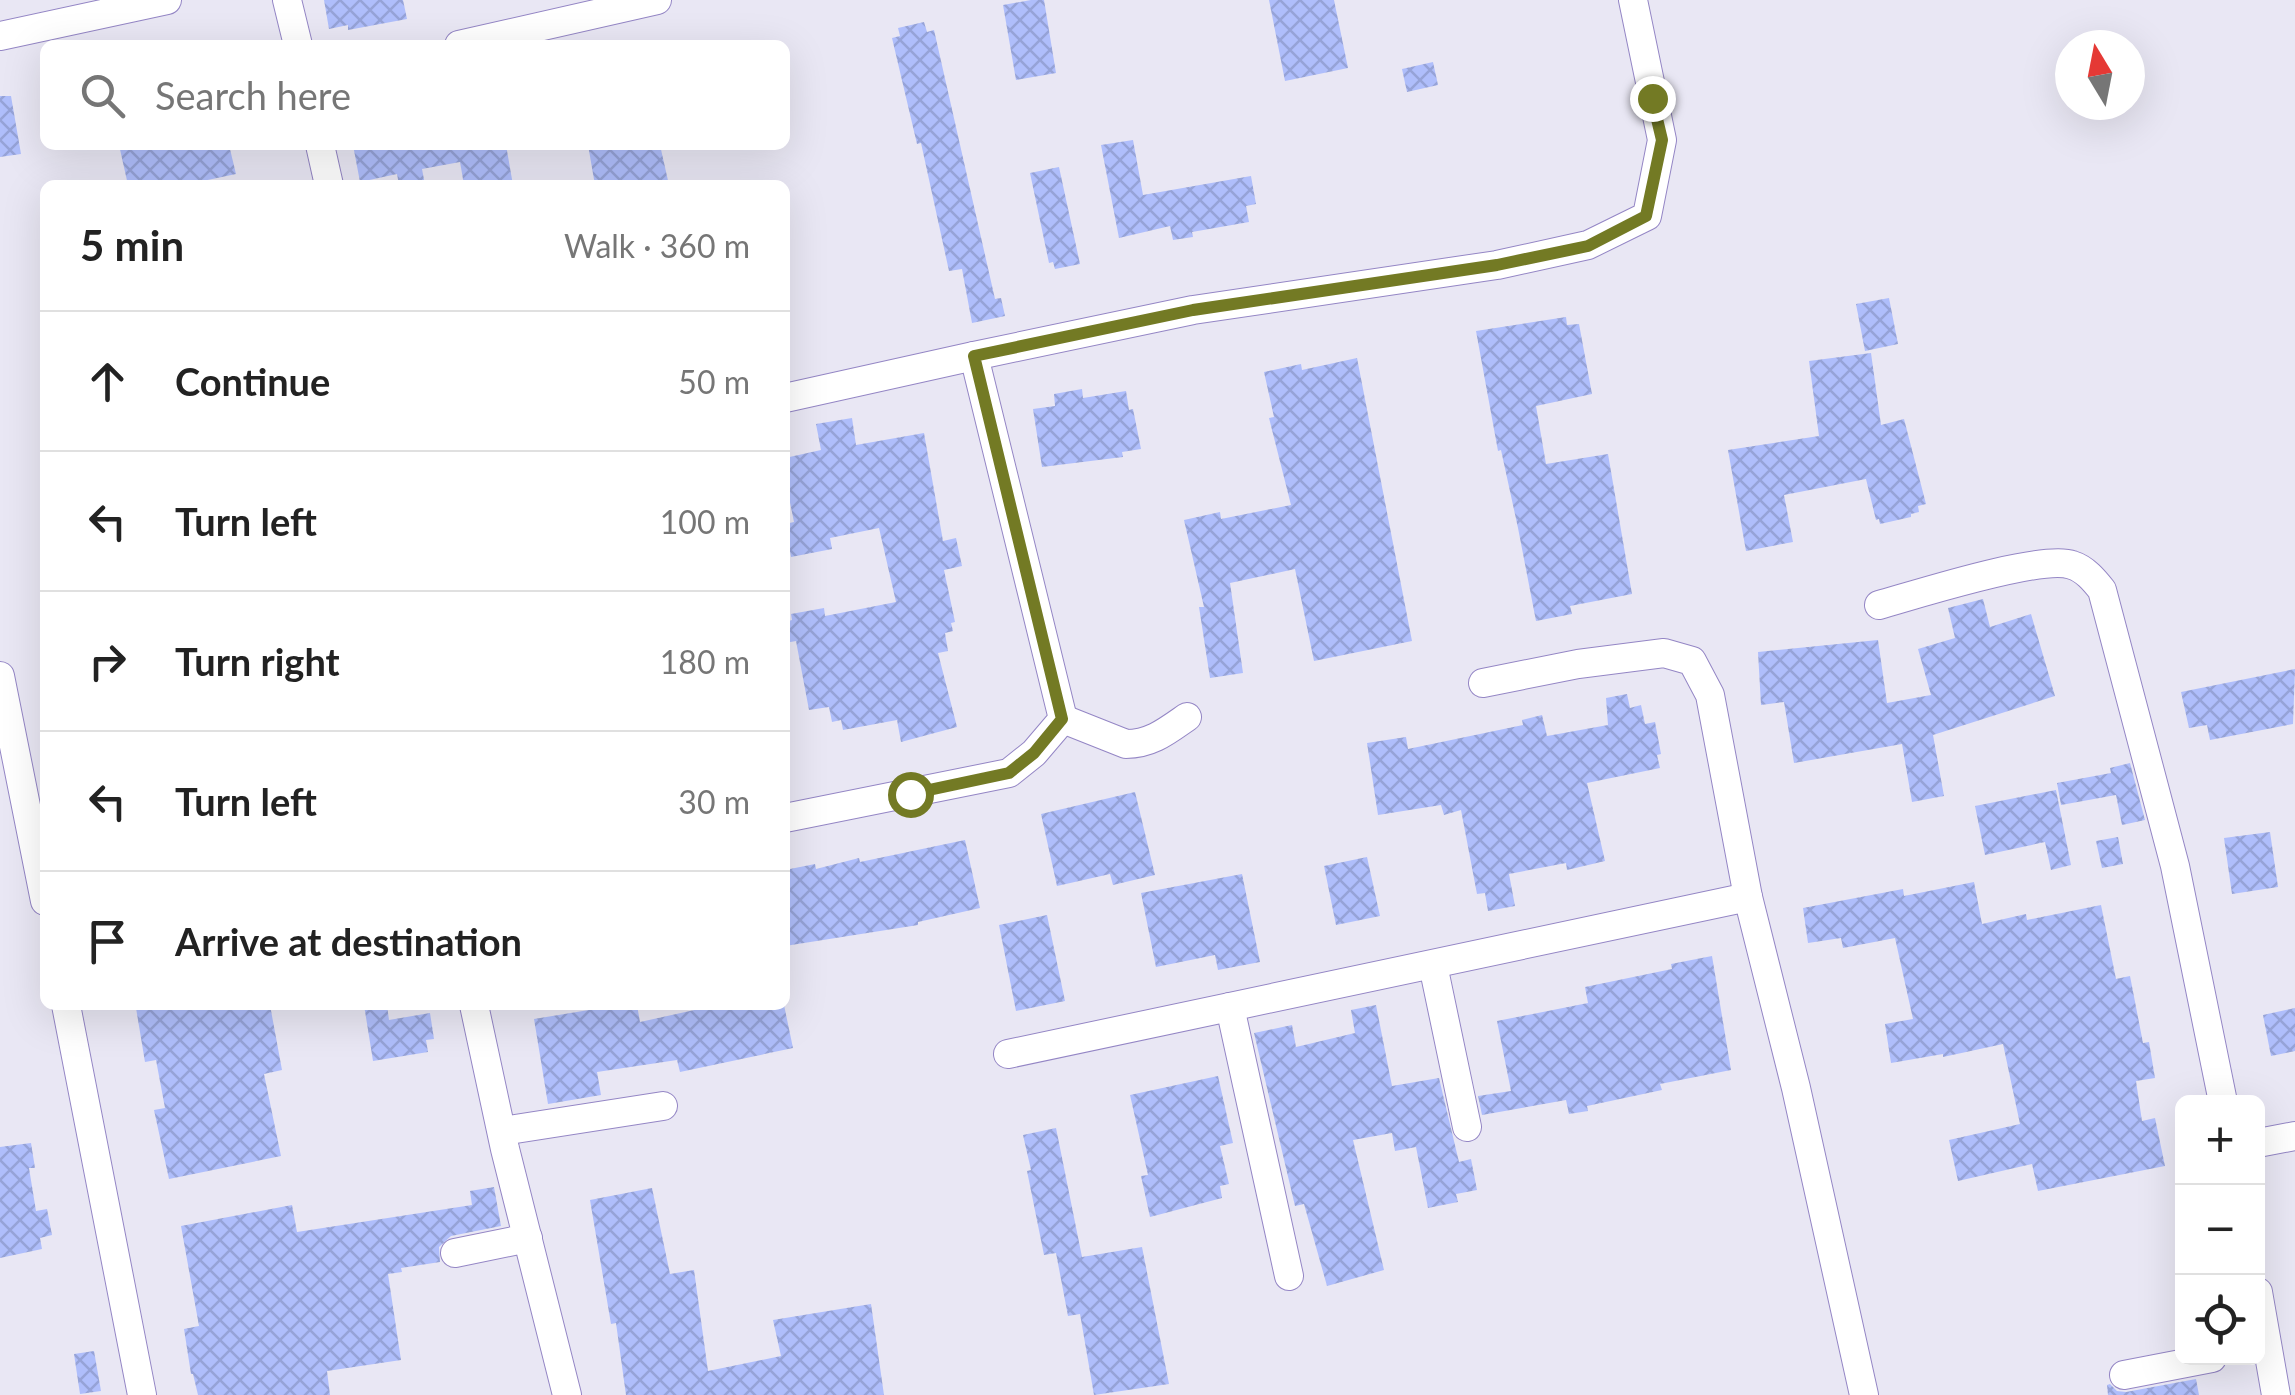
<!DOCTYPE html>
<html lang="en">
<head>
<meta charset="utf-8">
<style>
	:root { --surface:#fff; --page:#f2f2f2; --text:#222; --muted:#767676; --line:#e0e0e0 }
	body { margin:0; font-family:Lato,sans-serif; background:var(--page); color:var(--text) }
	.controls { position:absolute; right:30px; bottom:30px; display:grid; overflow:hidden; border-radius:15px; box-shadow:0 10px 40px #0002 }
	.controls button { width:90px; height:90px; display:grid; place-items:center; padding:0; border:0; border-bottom:2px solid var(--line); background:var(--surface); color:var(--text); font:50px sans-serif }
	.compass { position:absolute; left:2055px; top:30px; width:90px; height:90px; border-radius:50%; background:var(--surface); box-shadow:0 10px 40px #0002; rotate:350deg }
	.stop { position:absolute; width:30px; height:30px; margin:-22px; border:8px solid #737a24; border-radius:50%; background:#fff }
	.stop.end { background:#737a24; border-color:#fff; box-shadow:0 2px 10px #0008 }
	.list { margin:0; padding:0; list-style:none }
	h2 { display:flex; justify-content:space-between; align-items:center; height:130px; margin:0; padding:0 40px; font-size:42px }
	h2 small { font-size:32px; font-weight:400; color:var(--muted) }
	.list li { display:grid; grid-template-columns:65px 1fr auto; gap:30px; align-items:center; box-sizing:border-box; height:140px; padding:0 40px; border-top:2px solid var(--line) }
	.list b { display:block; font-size:38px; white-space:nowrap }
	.list em { font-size:32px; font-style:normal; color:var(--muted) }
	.icon { flex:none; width:55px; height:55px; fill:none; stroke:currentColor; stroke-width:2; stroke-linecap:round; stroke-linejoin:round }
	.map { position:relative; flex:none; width:2295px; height:1395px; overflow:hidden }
	.search { position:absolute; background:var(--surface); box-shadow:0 10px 40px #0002; left:40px; top:40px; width:750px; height:110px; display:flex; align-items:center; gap:25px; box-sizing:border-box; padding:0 35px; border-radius:15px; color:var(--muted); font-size:38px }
	.panel { position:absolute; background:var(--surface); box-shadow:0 10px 40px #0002; left:40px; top:180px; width:750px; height:830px; border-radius:15px }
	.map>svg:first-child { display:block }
	.building { fill:url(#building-cross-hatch) }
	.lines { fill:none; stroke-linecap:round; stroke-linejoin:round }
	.minor-casing { stroke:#9486c5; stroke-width:30 }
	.minor { stroke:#fff; stroke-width:28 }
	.route { stroke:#737a24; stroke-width:12 }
</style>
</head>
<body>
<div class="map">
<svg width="2295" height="1395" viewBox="0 0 2295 1395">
	<defs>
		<pattern id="building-cross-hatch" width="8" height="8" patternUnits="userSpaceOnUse" patternTransform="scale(2.5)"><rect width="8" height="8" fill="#afbefb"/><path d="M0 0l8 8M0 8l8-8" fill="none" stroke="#96a3d7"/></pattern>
	</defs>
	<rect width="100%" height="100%" fill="#e9e7f4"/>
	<g class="building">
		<path d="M 324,0 L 403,0 L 407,19 L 348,30 L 348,25 L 329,29 Z"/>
		<path d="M 1031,0 L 1044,0 L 1056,73 L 1016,80 L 1003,5 Z"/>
		<path d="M 1269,0 L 1334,0 L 1348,68 L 1285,81 Z"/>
		<path d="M 924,22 L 927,32 L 934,30 L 995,299 L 1001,298 L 1005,316 L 972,323 L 962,269 L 949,271 L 921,143 L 917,144 L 892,38 L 900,36 L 898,28 Z"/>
		<path d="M 1433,62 L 1438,85 L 1407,92 L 1402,69 Z"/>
		<path d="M 0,96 L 11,96 L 21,154 L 0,157 Z"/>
		<path d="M 1133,140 L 1143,195 L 1251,176 L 1256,204 L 1246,206 L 1249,222 L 1192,232 L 1193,237 L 1173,240 L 1170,226 L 1119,238 L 1101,145 Z"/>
		<path d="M 119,145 L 229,145 L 236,174 L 184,185 L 128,185 Z"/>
		<path d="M 353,145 L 506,145 L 513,185 L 464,185 L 460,162 L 422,169 L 425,185 L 399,185 L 397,174 L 360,182 Z"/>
		<path d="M 588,145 L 660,145 L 669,185 L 595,185 Z"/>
		<path d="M 1059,167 L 1080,264 L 1055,269 L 1053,262 L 1049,263 L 1030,173 Z"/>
		<path d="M 1889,298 L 1898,344 L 1865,351 L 1856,304 Z"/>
		<path d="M 1566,317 L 1567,325 L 1579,324 L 1592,394 L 1536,406 L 1546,464 L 1608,454 L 1632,594 L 1570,606 L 1572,614 L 1536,621 L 1518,528 L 1501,450 L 1498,451 L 1476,331 Z"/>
		<path d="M 1871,353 L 1881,425 L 1904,419 L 1926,504 L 1918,506 L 1919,512 L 1911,514 L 1911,517 L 1880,524 L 1879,519 L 1876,520 L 1866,479 L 1784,495 L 1793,542 L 1746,551 L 1728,450 L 1819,436 L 1809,361 Z"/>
		<path d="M 1357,358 L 1412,641 L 1314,661 L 1295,569 L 1230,583 L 1243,673 L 1210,678 L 1199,607 L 1204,607 L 1184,520 L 1220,512 L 1221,519 L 1291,505 L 1269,418 L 1274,417 L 1264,372 L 1301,364 L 1302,370 Z"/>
		<path d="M 1082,389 L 1083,398 L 1126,391 L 1129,410 L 1133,409 L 1141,449 L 1122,452 L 1123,457 L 1042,467 L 1033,409 L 1055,406 L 1054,394 Z"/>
		<path d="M 852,418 L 856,445 L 924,433 L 943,541 L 956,538 L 962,566 L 944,570 L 955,622 L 951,623 L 953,631 L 945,633 L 948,651 L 938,653 L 957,727 L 901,742 L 897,720 L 843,730 L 841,720 L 832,722 L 829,707 L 809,710 L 796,641 L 785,643 L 785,622 L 792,620 L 791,614 L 824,608 L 825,616 L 896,602 L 879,528 L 830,538 L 832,549 L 791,557 L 785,524 L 794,522 L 785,478 L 785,458 L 821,450 L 816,424 Z"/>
		<path d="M 1983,599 L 1990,627 L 2031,614 L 2055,696 L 1933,735 L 1944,796 L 1912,802 L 1902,744 L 1794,763 L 1784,702 L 1761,705 L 1758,652 L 1878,640 L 1887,703 L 1931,695 L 1918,649 L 1955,638 L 1948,608 Z"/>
		<path d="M 2295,669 L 2293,724 L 2210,740 L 2207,725 L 2189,728 L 2181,692 Z"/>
		<path d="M 1627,694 L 1630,708 L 1641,705 L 1645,724 L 1655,722 L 1661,754 L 1657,755 L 1660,768 L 1587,783 L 1605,861 L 1567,870 L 1566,863 L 1509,874 L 1515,906 L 1488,911 L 1485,893 L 1477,894 L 1461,810 L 1444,815 L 1441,805 L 1378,815 L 1367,743 L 1406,737 L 1408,749 L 1523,725 L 1522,720 L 1542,715 L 1547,736 L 1608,725 L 1606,698 Z"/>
		<path d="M 2130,763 L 2145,820 L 2122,825 L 2116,795 L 2061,805 L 2057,783 L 2111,773 L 2110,768 Z"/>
		<path d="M 2056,790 L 2071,865 L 2051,870 L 2045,842 L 1985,855 L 1975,806 Z"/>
		<path d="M 1135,792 L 1155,875 L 1113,885 L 1110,874 L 1057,886 L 1041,814 Z"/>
		<path d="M 2270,832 L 2278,887 L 2232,894 L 2224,838 Z"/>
		<path d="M 2118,837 L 2123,864 L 2102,868 L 2096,841 Z"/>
		<path d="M 965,840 L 980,908 L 918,922 L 918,925 L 785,946 L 785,870 L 815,864 L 816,869 L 859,858 L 860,862 Z"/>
		<path d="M 1367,857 L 1380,916 L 1336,925 L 1324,866 Z"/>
		<path d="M 1242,874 L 1260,962 L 1218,970 L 1215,955 L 1156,967 L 1141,893 Z"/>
		<path d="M 1974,882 L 1982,924 L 2026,914 L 2027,920 L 2101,905 L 2116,979 L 2130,976 L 2143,1043 L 2149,1042 L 2155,1078 L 2136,1081 L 2142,1121 L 2155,1118 L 2165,1166 L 2038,1191 L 2032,1164 L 1958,1181 L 1949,1140 L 2020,1124 L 2003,1044 L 1943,1057 L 1943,1054 L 1891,1063 L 1885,1024 L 1913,1019 L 1895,938 L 1843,948 L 1841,938 L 1808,943 L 1803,908 L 1903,889 L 1904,896 Z"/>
		<path d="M 1047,915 L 1065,1001 L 1016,1011 L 999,925 Z"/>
		<path d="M 1712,956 L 1731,1070 L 1660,1084 L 1662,1090 L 1587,1106 L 1588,1111 L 1569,1114 L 1566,1100 L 1482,1115 L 1478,1096 L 1511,1091 L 1497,1021 L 1588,1003 L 1585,987 L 1672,969 L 1671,964 Z"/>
		<path d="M 154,1005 L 270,1005 L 282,1070 L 264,1074 L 281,1156 L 169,1179 L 154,1110 L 165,1108 L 156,1060 L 145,1062 L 136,1008 Z"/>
		<path d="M 364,1005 L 387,1005 L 389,1020 L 430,1013 L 434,1039 L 426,1040 L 428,1052 L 373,1061 Z"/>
		<path d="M 594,1005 L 637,1005 L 640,1022 L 717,1005 L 784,1005 L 793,1048 L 680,1072 L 677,1060 L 597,1072 L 601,1095 L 548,1104 L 534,1019 L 595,1009 Z"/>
		<path d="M 1376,1005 L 1392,1086 L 1439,1078 L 1459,1162 L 1471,1159 L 1477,1190 L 1456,1194 L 1458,1202 L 1428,1208 L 1416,1147 L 1395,1151 L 1392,1133 L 1353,1140 L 1384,1270 L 1327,1286 L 1304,1204 L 1295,1206 L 1254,1033 L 1292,1025 L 1296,1047 L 1355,1033 L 1351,1010 Z"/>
		<path d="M 2295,1008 L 2295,1051 L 2271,1056 L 2263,1015 Z"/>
		<path d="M 1218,1076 L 1233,1143 L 1220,1146 L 1229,1184 L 1220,1186 L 1222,1198 L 1150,1217 L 1141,1176 L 1148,1175 L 1130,1095 Z"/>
		<path d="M 1056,1128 L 1082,1257 L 1142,1247 L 1169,1384 L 1094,1395 L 1080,1314 L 1068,1316 L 1056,1253 L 1044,1255 L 1027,1171 L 1031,1170 L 1023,1135 Z"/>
		<path d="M 31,1143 L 35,1168 L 29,1168 L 36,1211 L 47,1209 L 52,1235 L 40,1238 L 42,1249 L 0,1258 L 0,1147 Z"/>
		<path d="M 494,1187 L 501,1226 L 451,1236 L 439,1247 L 440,1262 L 401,1268 L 402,1272 L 388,1274 L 401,1360 L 327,1371 L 330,1395 L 198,1395 L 193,1374 L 191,1374 L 184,1329 L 199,1326 L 181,1226 L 292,1205 L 297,1232 L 472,1205 L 470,1191 Z"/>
		<path d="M 652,1188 L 670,1274 L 694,1270 L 708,1371 L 781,1356 L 773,1320 L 871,1304 L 884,1395 L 626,1395 L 616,1323 L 611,1324 L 590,1200 Z"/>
		<path d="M 94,1351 L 101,1391 L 80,1394 L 74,1354 Z"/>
		<path d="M 2196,1379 L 2199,1395 L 2108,1395 L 2107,1385 L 2110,1384 L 2117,1391 L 2126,1392 Z"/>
	</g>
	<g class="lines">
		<g class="minor-casing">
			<g id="minor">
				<path d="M 287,0 L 298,45"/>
				<path d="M 0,36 L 167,0"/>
				<path d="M 459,45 L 657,0"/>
				<path d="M 320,145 L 329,185"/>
				<path d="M 974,356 L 1193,310 L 1497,265 L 1588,245 L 1647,216 L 1662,140 L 1633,0"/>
				<path d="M 785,398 L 974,356 L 1063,719 L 1034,753 L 1009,773 L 785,818"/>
				<path d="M 1879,605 C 1915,595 2042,554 2072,565 C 2085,569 2094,580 2102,590 L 2175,866 L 2223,1102"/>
				<path d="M 0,676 L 45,901"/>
				<path d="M 1483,683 L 1578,664 L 1664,653 L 1692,661 L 1710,695 L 1748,897 L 1796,1088 L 1864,1395"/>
				<path d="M 1063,719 L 1126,744 C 1151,744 1167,731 1187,717"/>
				<path d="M 1433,965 L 1467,1127"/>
				<path d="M 66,1005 L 142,1395"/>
				<path d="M 474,1005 L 505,1149 L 567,1395"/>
				<path d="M 1230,1007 L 1289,1276"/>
				<path d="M 1008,1054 L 1748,897"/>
				<path d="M 502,1131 L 663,1106"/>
				<path d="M 2258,1143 L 2295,1136"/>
				<path d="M 455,1253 L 528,1238"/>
				<path d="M 2258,1292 L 2276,1395"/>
				<path d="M 2124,1375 L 2212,1358"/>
			</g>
		</g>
		<use href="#minor" class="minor"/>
	</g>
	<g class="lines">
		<path class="route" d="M 910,794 L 1009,773 L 1034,753 L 1062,719 L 974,356 L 1193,310 L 1497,265 L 1588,246 L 1646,216 L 1662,140 L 1652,98"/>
	</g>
</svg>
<div class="controls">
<button>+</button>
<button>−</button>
<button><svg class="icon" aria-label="locate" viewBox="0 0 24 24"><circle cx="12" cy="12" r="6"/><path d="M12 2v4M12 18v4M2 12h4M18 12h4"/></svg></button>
</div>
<svg class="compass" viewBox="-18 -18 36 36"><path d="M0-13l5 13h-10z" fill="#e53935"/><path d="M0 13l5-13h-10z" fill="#767676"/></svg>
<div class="stop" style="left:910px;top:794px"></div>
<div class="stop end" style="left:1652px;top:98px"></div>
<div class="search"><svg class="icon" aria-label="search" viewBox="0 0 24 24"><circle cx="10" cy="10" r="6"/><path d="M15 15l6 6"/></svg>Search here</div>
<section class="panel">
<h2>5 min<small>Walk · 360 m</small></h2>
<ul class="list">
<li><svg class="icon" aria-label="ahead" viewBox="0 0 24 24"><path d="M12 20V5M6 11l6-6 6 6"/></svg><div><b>Continue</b></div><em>50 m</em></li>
<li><svg class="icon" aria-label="left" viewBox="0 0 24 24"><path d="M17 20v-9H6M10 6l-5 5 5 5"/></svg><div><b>Turn left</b></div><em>100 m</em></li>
<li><svg class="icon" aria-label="right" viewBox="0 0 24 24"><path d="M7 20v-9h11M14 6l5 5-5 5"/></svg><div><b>Turn right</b></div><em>180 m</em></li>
<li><svg class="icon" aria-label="left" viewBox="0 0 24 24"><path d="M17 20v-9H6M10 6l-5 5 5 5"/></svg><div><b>Turn left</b></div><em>30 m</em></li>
<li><svg class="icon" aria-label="arrive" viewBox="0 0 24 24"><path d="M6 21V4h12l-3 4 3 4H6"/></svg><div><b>Arrive at destination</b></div></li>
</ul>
</section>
</div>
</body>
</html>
